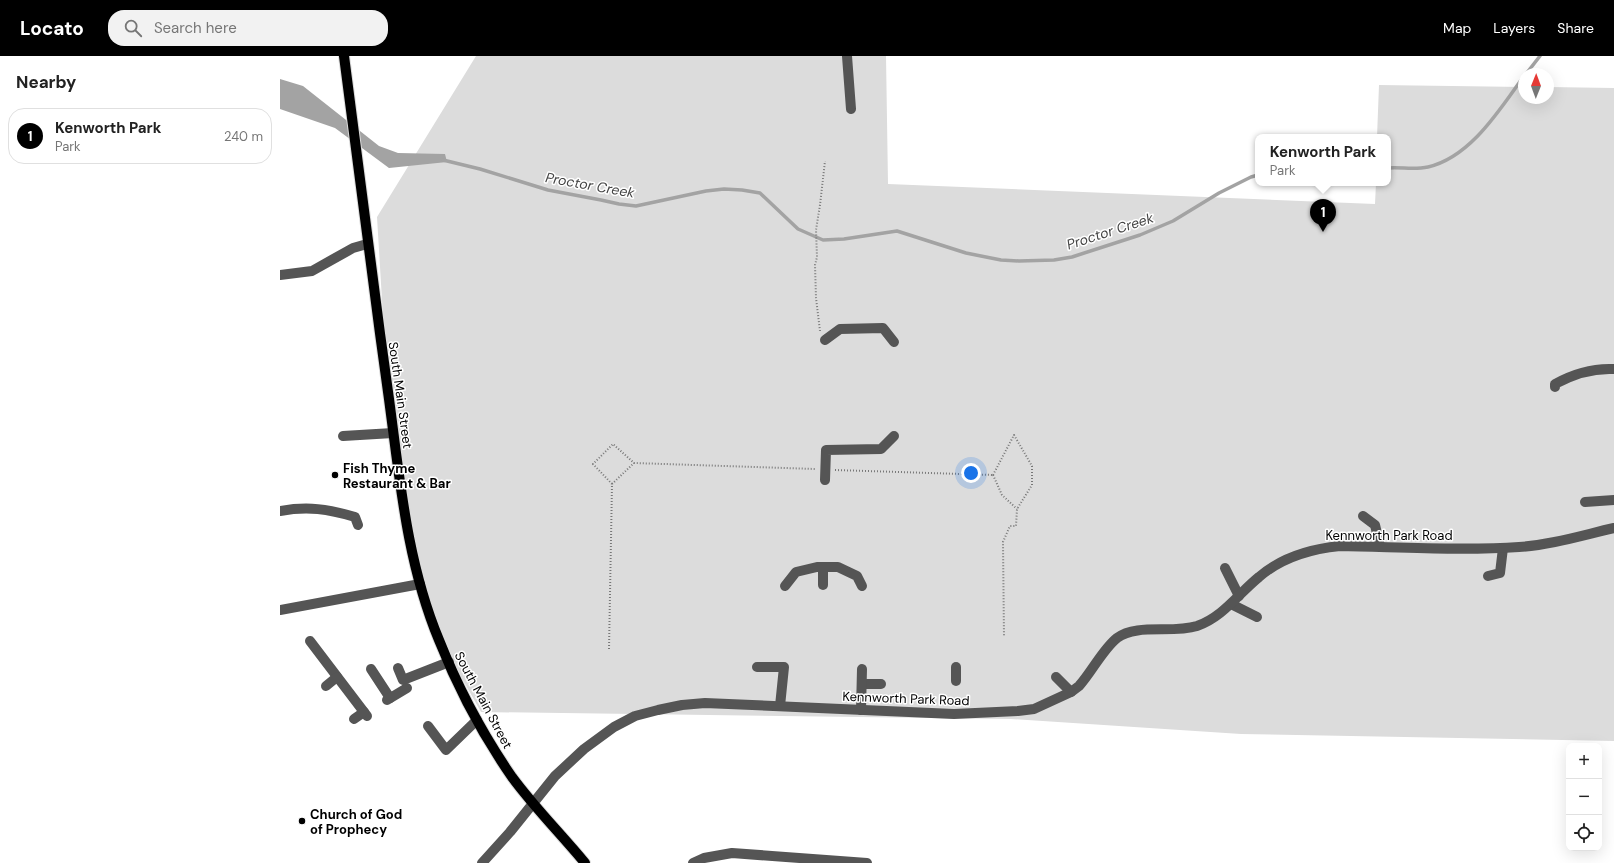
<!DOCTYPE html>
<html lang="en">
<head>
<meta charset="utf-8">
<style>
	:root { --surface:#fff; --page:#f2f2f2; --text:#222; --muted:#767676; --line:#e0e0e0; --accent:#000 }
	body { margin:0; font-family:"DM Sans",sans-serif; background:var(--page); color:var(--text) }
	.controls { position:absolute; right:12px; bottom:12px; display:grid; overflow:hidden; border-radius:8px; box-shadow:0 4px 16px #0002 }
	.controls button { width:36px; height:36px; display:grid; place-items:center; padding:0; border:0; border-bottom:1px solid var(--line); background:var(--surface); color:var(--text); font:20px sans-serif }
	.compass { position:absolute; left:1238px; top:12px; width:36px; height:36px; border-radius:50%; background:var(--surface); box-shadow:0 4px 16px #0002; rotate:1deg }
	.you { position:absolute; left:691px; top:417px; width:14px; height:14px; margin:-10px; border:3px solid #fff; border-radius:50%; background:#1a73e8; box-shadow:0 0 0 6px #1a73e833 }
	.badge { display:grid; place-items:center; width:26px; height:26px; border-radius:50%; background:var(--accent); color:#fff; font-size:13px; font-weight:700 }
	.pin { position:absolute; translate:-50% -33px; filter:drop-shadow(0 1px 2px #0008) }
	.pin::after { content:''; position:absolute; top:21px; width:14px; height:12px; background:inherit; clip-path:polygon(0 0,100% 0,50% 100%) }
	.popup { position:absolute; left:975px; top:78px; width:136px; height:52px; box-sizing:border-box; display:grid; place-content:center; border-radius:8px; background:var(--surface); filter:drop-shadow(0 1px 3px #0005); font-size:13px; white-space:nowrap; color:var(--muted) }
	.popup b { font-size:15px; color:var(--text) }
	.popup::after { content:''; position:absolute; left:50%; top:100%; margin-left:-8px; border:8px solid transparent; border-top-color:var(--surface) }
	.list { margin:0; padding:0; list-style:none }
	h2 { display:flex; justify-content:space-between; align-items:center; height:52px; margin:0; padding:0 16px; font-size:17px }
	h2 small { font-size:13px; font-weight:400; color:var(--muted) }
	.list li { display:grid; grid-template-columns:26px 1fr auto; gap:12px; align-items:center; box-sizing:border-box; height:56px; margin:0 8px 8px; padding:0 8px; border:1px solid var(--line); border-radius:16px }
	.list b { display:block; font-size:15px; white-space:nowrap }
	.list p { margin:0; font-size:13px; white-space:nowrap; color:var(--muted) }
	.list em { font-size:13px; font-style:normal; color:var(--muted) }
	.icon { flex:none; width:22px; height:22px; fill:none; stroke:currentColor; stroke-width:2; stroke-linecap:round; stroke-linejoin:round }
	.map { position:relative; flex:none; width:1334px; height:807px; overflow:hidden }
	header { display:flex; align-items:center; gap:24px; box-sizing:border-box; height:56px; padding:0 20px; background:var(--accent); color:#fff }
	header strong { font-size:19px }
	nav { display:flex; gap:22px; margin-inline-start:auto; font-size:14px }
	.search { width:280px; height:36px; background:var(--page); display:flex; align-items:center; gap:10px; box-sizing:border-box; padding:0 14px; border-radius:16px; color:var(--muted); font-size:15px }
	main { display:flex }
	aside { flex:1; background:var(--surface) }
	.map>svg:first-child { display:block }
	.green { fill:#dcdcdc }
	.water { fill:#a3a3a3 }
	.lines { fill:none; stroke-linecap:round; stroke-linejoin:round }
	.stream { stroke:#a3a3a3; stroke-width:3.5 }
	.major-casing { stroke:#dbdbdb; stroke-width:12 }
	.path { stroke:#777; stroke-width:2; stroke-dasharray:1 2; stroke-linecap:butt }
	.minor { stroke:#555; stroke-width:10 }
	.major { stroke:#000; stroke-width:10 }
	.poi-dot { fill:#000; stroke:#fff; stroke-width:1.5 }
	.labels { text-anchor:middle; stroke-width:3; stroke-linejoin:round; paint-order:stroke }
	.street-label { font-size:13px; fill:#000; stroke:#fff }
	.poi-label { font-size:13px; font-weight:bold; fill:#000; stroke:#fff; text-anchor:start }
	.water-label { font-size:14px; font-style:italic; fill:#444; stroke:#fff }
</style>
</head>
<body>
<header>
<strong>Locato</strong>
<div class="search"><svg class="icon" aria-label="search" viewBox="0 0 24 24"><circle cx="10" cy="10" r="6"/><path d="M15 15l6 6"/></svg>Search here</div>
<nav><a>Map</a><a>Layers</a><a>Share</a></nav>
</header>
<main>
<aside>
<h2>Nearby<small></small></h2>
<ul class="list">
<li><span class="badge">1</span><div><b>Kenworth Park</b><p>Park</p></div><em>240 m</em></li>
</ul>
</aside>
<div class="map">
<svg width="1334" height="807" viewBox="0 0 1334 807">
	<rect width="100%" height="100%" fill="#fff"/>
	<path class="green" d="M 196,0 L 606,0 L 608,128 L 1095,148 L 1096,127 L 1108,127 L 1108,81 L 1097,81 L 1099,29 L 1244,31 L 1244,42 L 1268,42 L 1268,31 L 1334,32 L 1334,685 L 961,678 L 731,663 L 201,656 L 147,561 L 108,344 L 97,161 Z"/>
	<path class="water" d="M 0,23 L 23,30 L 99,90 L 118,97 L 165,98 L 167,106 L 109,112 L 55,72 L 0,53 Z"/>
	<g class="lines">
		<g class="stream">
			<path d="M 1246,18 L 1260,0"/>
			<path d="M 163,104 L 200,113 L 268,134 L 321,144 L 339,148 L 356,150 L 426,135 L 444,133 L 462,134 L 480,137 L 518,173 L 543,184 L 564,183 L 617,175 L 686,197 L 721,204 L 739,205 L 774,204 L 792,201 L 860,179 L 893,165 L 939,137 L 971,121 L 978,119"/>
			<path d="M 1108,112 C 1122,111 1134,114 1148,111 C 1191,101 1220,53 1244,20"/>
		</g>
		<g class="major-casing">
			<path id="major" d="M 64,0 C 79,115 93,229 109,343 C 120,425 127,507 159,584 C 178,632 203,679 232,721 C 254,751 281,778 305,807"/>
		</g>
		<g class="path">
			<path d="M 540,275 L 536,242 L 535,209 L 537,201 L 536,174 L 540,149 L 545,105"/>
			<path d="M 555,414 L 713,419"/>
			<path d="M 713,419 L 734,379 L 752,410 L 752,429 L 737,453 L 736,470 L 730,470 L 723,486 L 724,581"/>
			<path d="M 713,419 L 722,439 L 737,453"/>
			<path d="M 332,428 L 354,407"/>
			<path d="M 329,593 L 332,428 L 313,408 L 333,388 L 354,407 L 535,413"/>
		</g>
		<g class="minor">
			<path d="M 567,0 L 571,53"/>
			<path d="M 0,219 L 32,215 L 73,192 L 87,188"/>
			<path d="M 545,284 L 560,273 L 603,272 L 614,286"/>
			<path d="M 1275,331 L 1275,328 C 1293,318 1314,312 1334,313"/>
			<path d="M 63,380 L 113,377"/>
			<path d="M 545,424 L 546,394 L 601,393 L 614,380"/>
			<path d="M 1305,446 L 1334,444"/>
			<path d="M 0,455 C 28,450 48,453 75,461 L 78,469"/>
			<path d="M 1083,460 L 1095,469 L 1100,490"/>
			<path d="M 945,512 L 959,540"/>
			<path d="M 1208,520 L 1220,517 L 1223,492"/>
			<path d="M 543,529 L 543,511"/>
			<path d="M 505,530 L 516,516 L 537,511 L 558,511 L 577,520 L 582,530"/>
			<path d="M 951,548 L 977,561"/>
			<path d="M 0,554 L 140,528"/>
			<path d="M 30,585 L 87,660"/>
			<path d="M 477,611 L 504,611 L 500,650"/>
			<path d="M 676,611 L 676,625"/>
			<path d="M 118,612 L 123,624 L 169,606"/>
			<path d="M 91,613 L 110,642"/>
			<path d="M 776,621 L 791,636"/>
			<path d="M 582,628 L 601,628"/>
			<path d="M 46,630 L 57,621"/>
			<path d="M 107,644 L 127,632"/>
			<path d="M 581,654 L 582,613"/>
			<path d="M 74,663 L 84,656"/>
			<path d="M 148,670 L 166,694 L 197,664"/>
			<path d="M 202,807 L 230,776 L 275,720 L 304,693 L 334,671 L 355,660 L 378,654 L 402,649 L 425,647 L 674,658 L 738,655 L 754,653 L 791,636 L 799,630 C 811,617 823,593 837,582 C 857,567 892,578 917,570 C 943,561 958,538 979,521 C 1002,501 1030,493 1060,490 C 1118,491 1181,495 1239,491 C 1271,489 1303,479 1334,472"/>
			<path d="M 413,807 L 424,802 L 452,797 L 587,807"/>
		</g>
		<use href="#major" class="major"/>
	</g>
	<g class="poi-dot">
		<circle cx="55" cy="419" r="4"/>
		<circle cx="22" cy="765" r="4"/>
	</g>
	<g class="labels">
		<g class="street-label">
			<text transform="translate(121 339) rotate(82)" y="5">South Main Street</text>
			<text x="1109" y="484">Kennworth Park Road</text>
			<text transform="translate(626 642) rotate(2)" y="5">Kennworth Park Road</text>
			<text transform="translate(204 644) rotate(62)" y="5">South Main Street</text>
		</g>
		<g class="poi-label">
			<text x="63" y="417">Fish Thyme<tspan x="63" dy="15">Restaurant &amp; Bar</tspan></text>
			<text x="30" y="763">Church of God<tspan x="30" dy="15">of Prophecy</tspan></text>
		</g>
		<g class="water-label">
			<text transform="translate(310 129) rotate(10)" y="5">Proctor Creek</text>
			<text transform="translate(830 175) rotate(-18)" y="5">Proctor Creek</text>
		</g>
	</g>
</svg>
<div class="controls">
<button>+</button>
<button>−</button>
<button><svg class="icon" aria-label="locate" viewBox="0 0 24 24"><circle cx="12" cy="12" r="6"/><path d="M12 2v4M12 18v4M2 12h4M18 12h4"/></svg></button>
</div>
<svg class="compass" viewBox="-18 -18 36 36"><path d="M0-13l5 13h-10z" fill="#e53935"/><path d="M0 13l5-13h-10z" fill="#767676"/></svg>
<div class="you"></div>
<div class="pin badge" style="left:1043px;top:176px">1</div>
<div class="popup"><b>Kenworth Park</b>Park</div>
</div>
</main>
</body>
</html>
